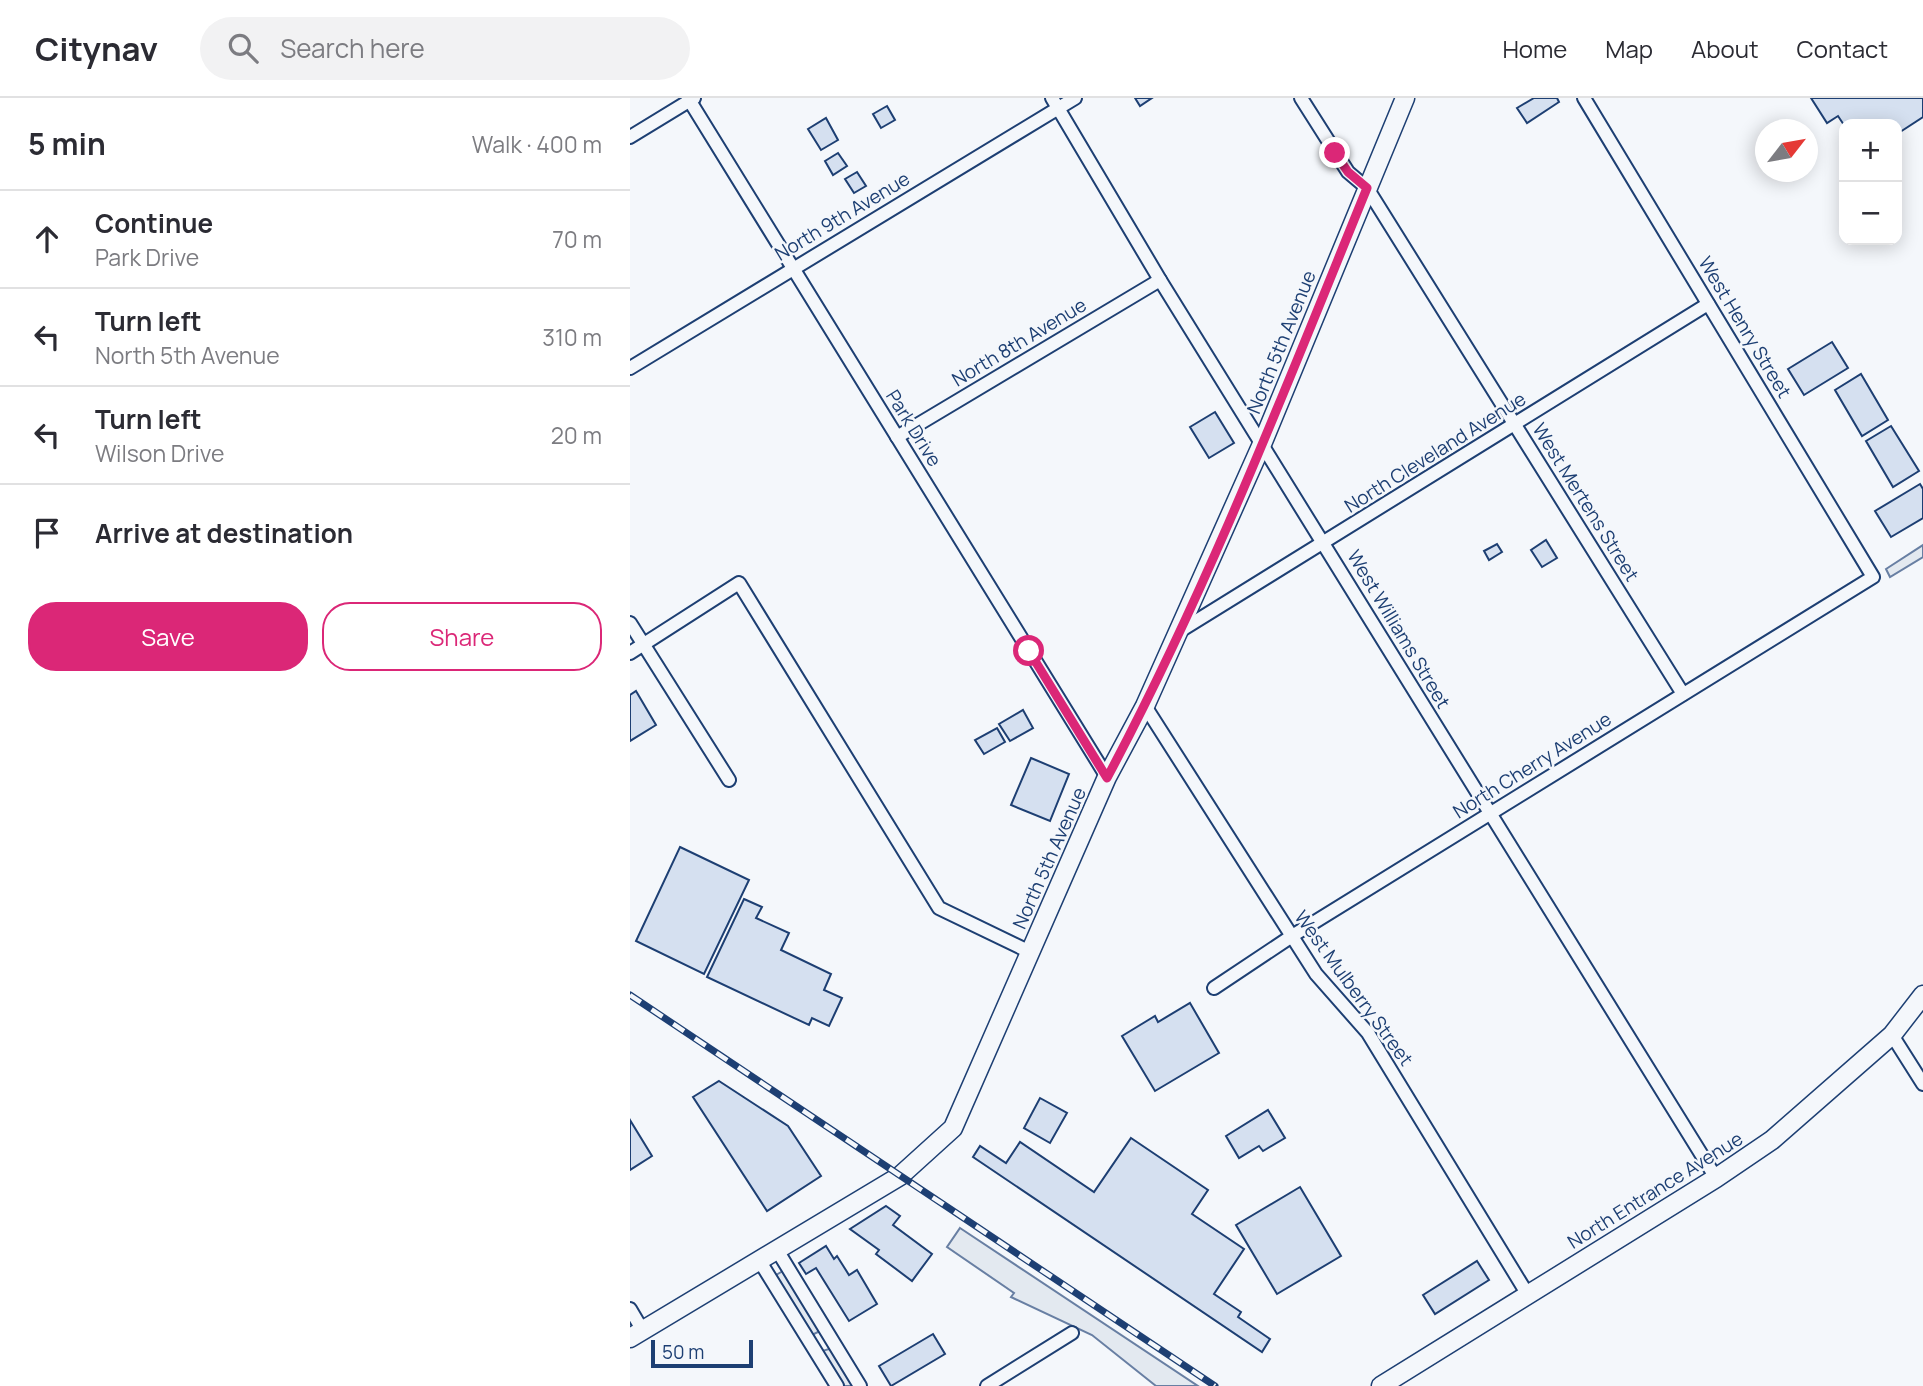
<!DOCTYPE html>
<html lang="en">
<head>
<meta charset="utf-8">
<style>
	:root { --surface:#fff; --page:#f2f2f3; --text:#2b2b33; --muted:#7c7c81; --line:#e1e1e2; --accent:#db2777 }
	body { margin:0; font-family:Manrope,sans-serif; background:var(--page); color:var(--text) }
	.controls { position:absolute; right:21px; top:21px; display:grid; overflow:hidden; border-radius:14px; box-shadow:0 4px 18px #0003 }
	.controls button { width:63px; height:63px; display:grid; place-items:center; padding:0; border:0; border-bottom:2px solid var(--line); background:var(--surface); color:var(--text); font:35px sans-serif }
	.compass { position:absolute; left:1125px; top:21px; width:63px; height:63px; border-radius:50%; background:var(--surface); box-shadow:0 4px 18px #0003; rotate:59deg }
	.scale { position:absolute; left:21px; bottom:18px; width:102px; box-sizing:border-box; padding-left:7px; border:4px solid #1d3f73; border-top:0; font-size:19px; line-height:24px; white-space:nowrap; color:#1d3f73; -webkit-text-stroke:5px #f4f7fb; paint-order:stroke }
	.stop { position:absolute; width:21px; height:21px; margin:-16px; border:5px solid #db2777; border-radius:50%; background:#fff }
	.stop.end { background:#db2777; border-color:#fff; box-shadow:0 2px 7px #0008 }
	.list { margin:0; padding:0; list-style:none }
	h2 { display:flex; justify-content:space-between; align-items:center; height:91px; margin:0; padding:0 28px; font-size:30px }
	h2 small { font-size:23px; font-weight:400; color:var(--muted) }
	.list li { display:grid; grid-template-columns:46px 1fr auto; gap:21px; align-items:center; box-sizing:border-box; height:98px; padding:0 28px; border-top:2px solid var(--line) }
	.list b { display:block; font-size:26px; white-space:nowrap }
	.list p { margin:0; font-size:23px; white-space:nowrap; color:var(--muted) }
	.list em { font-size:23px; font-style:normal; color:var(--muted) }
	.actions { display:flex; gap:14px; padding:21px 28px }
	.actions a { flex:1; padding:16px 0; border:2px solid var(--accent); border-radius:28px; text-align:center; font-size:24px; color:var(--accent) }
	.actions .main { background:var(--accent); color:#fff }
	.icon { flex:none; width:38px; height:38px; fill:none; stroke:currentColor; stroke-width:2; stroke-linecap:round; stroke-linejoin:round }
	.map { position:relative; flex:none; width:1293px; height:1288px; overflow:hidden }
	header { display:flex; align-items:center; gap:42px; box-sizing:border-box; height:98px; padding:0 35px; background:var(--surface); border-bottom:2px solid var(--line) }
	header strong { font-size:33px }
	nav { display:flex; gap:38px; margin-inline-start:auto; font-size:24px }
	.search { width:490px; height:63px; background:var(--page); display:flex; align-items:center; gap:18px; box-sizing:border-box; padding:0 24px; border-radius:38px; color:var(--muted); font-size:26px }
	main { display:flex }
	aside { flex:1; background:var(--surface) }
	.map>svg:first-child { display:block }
	.green { fill:#e3e9f0; stroke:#687fa3; stroke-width:2 }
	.building { fill:#d5e0f0; stroke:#1d3f73; stroke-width:2 }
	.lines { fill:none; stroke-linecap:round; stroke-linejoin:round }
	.street-casing { stroke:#1d3f73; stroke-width:16 }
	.secondary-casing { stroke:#1d3f73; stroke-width:21 }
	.street { stroke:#f4f7fb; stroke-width:12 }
	.secondary { stroke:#f4f7fb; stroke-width:18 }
	.rail-casing { stroke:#1d3f73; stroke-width:7 }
	.rail { stroke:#f4f7fb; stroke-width:4.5; stroke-dasharray:13; stroke-linecap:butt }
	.route { stroke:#db2777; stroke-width:9 }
	.labels { text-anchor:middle; stroke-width:5; stroke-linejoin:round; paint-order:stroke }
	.street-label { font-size:19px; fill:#1d3f73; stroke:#f4f7fb }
</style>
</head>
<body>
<header>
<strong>Citynav</strong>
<div class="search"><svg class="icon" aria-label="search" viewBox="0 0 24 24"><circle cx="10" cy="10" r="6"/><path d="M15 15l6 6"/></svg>Search here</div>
<nav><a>Home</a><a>Map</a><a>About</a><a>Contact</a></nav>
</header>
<main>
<aside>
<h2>5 min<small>Walk · 400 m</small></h2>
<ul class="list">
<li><svg class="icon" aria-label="ahead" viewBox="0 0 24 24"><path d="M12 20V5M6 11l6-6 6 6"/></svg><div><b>Continue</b><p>Park Drive</p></div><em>70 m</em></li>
<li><svg class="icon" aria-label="left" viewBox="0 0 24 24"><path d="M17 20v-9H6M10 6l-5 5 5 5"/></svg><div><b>Turn left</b><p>North 5th Avenue</p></div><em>310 m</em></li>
<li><svg class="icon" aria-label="left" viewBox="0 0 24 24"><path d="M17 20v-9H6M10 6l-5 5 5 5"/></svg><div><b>Turn left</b><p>Wilson Drive</p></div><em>20 m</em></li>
<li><svg class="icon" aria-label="arrive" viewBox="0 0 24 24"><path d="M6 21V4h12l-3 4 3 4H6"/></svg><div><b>Arrive at destination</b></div></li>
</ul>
<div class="actions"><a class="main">Save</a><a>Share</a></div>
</aside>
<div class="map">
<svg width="1293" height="1288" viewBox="0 0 1293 1288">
	<rect width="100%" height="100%" fill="#f4f7fb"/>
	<g class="green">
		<path d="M 1293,447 L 1293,459 L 1260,479 L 1256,471 Z"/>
		<path d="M 330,1130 L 568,1288 L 526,1288 L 462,1237 L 381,1199 L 384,1195 L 317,1149 Z"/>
		<path d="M 153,1173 L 190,1233 L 182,1237 L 146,1177 Z"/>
		<path d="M 199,1251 L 202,1253 L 224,1288 L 214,1288 L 192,1253 Z"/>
	</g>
	<g class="building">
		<path d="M 505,0 L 522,0 L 510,8 Z"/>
		<path d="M 904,0 L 927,0 L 929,4 L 897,25 L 887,10 Z"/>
		<path d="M 1181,0 L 1293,0 L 1293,19 L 1267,36 L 1267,26 L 1214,27 L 1208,18 L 1197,25 Z"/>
		<path d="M 257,8 L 265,22 L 251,30 L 243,16 Z"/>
		<path d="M 196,20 L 208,42 L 191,52 L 178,31 Z"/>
		<path d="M 208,55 L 217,68 L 203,77 L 195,63 Z"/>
		<path d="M 227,74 L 236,88 L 224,95 L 215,81 Z"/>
		<path d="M 1202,244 L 1218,270 L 1174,297 L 1158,271 Z"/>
		<path d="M 1231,276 L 1258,322 L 1232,338 L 1205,292 Z"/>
		<path d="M 585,314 L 604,345 L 579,360 L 560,329 Z"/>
		<path d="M 1261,328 L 1289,373 L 1263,389 L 1236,343 Z"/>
		<path d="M 1290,386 L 1293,391 L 1293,420 L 1261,439 L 1245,413 Z"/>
		<path d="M 916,442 L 927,460 L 912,469 L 901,452 Z"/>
		<path d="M 867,446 L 872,454 L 859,462 L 854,453 Z"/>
		<path d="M 6,593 L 26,627 L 0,643 L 0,597 Z"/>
		<path d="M 393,612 L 403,630 L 380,643 L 369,626 Z"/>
		<path d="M 367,630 L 375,644 L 354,656 L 345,642 Z"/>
		<path d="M 401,660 L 439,676 L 420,723 L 381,707 Z"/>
		<path d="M 50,749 L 119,782 L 74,876 L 6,843 Z"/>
		<path d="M 114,801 L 132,809 L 126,820 L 159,835 L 151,852 L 201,876 L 194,892 L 212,900 L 199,928 L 182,920 L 179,927 L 77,879 Z"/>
		<path d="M 560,905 L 589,955 L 525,993 L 492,938 L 525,918 L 528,924 Z"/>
		<path d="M 89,983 L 158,1028 L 191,1078 L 137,1113 L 63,999 Z"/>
		<path d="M 410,1000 L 437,1015 L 420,1045 L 394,1030 Z"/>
		<path d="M 638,1012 L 655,1040 L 633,1053 L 629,1048 L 609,1060 L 596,1038 Z"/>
		<path d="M 0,1022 L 22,1058 L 0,1072 Z"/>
		<path d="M 501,1040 L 578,1092 L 562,1116 L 614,1151 L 584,1196 L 611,1214 L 608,1219 L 640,1241 L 632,1254 L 343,1059 L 350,1048 L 376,1065 L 390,1044 L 464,1094 Z"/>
		<path d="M 670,1089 L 711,1158 L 647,1196 L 606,1127 Z"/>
		<path d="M 256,1108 L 270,1118 L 263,1127 L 302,1156 L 282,1183 L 246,1156 L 249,1152 L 220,1131 Z"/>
		<path d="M 196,1148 L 204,1161 L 207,1158 L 219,1177 L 227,1172 L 247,1206 L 219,1223 L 186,1170 L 176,1176 L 169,1165 Z"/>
		<path d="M 847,1163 L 859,1182 L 805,1216 L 793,1197 Z"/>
		<path d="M 303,1236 L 315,1256 L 261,1288 L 249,1268 Z"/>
	</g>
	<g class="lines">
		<g class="street-casing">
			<g id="street">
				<path d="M 58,0 L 477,679"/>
				<path d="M 422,0 L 530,182 L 1086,1080"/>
				<path d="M 671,0 L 718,74 L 737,90 L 1053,596"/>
				<path d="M 0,39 L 64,0"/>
				<path d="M 0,270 L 445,0"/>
				<path d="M 267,339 L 530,182"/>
				<path d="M 0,525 L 99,682"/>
				<path d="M 550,533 L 1078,206"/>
				<path d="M 0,555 L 109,485 L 309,810 L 400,854"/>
				<path d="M 515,608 L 686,876 L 738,935 L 898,1197"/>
				<path d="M 584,890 L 662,838 L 1243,479 L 954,0"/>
				<path d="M 1262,937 L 1293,986"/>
				<path d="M 147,1152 L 230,1288"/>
				<path d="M 129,1162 L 207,1288"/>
				<path d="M 0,1211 L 13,1233"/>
				<path d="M 357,1288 L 442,1235"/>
			</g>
		</g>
		<g class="secondary-casing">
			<g id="secondary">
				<path d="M 0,1240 L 270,1078 L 323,1030 L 477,679 L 515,608 L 632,346 L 775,0"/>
				<path d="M 751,1288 L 1086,1080 L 1142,1042 L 1262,937 L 1293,897"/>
			</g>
		</g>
		<use href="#street" class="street"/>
		<use href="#secondary" class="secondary"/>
		<g class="rail-casing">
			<path id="rail" d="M 0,897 L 585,1288"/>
		</g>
		<use href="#rail" class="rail"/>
	</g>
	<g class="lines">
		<path class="route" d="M 399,553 L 477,680 C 578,490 656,289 737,90 L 718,74 L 705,55"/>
	</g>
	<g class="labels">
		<g class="street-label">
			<text transform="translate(212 118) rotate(-31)" y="7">North 9th Avenue</text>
			<text transform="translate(1115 229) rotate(59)" y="7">West Henry Street</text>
			<text transform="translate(389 244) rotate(-31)" y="7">North 8th Avenue</text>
			<text transform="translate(651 244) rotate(-68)" y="7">North 5th Avenue</text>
			<text transform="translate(284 330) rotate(58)" y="7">Park Drive</text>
			<text transform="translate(805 354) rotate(-32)" y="7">North Cleveland Avenue</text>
			<text transform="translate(956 404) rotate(58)" y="7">West Mertens Street</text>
			<text transform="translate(769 531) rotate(59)" y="7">West Williams Street</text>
			<text transform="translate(902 667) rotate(-32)" y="7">North Cherry Avenue</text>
			<text transform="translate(419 760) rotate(-66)" y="7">North 5th Avenue</text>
			<text transform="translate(724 890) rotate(54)" y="7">West Mulberry Street</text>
			<text transform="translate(1025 1092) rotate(-32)" y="7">North Entrance Avenue</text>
		</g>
	</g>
</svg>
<div class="controls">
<button>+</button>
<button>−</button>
</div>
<svg class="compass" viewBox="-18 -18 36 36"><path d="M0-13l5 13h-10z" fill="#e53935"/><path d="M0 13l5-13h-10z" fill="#7c7c81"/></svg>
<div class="scale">50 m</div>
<div class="stop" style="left:399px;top:553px"></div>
<div class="stop end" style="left:705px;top:55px"></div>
</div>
</main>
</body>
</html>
